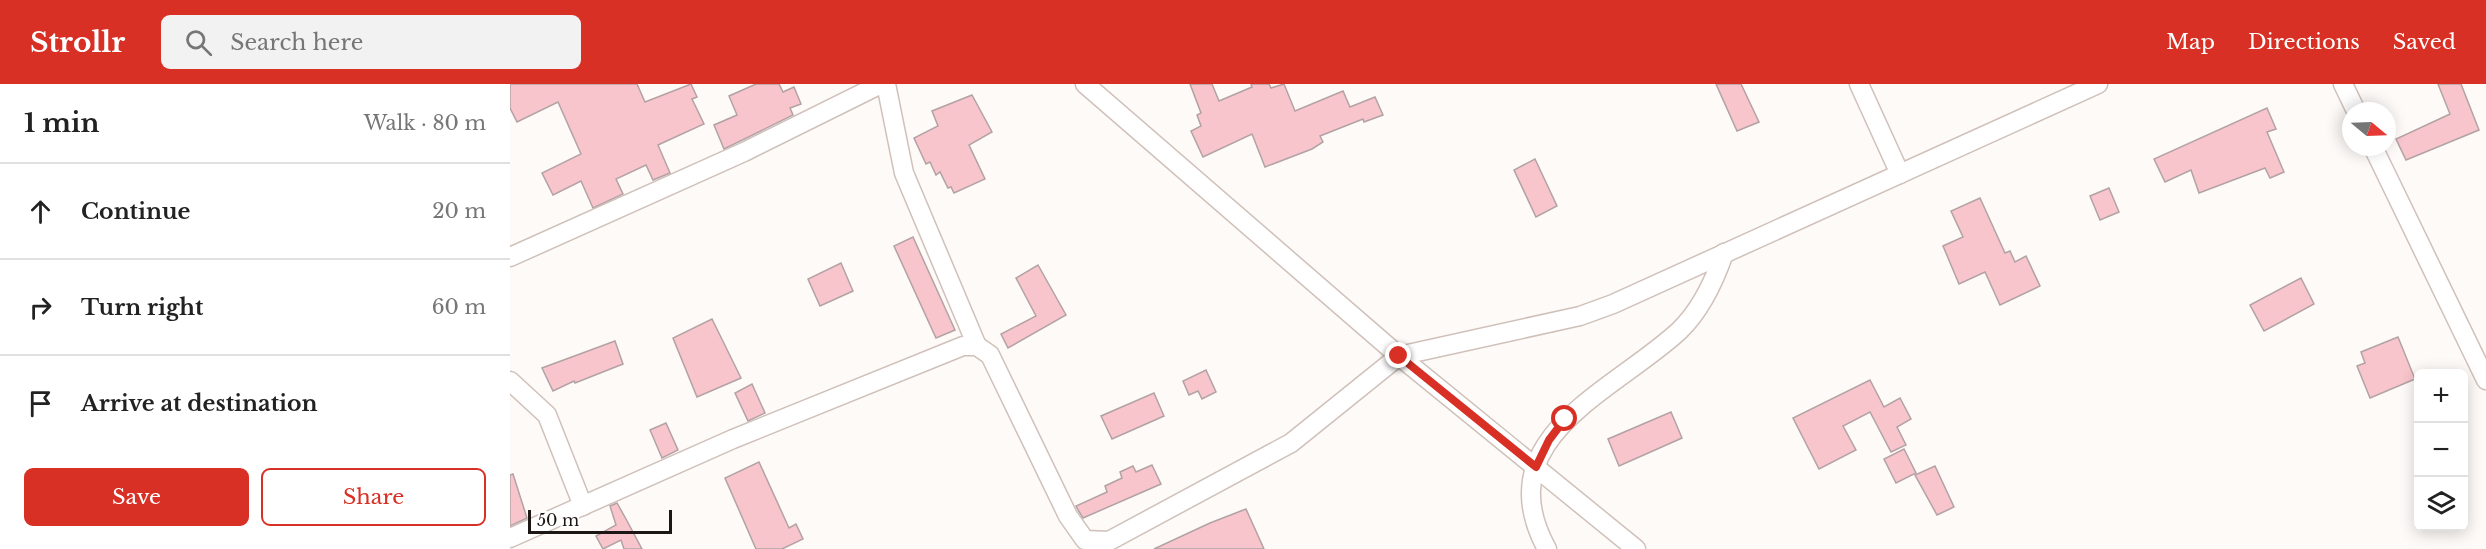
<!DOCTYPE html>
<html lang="en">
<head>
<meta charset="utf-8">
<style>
	:root { --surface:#fff; --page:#f2f2f2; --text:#222; --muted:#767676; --line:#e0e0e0; --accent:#d93025 }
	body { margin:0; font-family:"Libre Baskerville",serif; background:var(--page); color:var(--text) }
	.controls { position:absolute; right:18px; bottom:18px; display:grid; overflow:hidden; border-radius:9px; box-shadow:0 3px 15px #0003 }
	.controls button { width:54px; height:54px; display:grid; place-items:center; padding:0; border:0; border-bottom:2px solid var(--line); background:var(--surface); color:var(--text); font:30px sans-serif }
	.compass { position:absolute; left:1832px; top:18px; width:54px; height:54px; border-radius:50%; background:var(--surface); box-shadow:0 3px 15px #0003; rotate:109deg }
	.scale { position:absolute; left:18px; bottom:15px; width:144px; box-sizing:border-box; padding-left:6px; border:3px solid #1c1614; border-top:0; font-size:16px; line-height:21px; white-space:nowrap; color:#1c1614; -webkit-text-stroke:4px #fff; paint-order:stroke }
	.stop { position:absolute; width:18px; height:18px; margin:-14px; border:4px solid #d93025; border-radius:50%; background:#fff }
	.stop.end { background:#d93025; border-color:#fff; box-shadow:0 2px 6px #0008 }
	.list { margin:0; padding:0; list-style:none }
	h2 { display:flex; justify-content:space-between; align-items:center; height:78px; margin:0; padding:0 24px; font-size:26px }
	h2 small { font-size:20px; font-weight:400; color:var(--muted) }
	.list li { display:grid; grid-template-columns:39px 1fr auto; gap:18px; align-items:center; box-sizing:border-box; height:96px; padding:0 24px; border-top:2px solid var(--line) }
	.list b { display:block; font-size:22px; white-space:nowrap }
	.list em { font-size:20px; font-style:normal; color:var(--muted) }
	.actions { display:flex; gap:12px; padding:18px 24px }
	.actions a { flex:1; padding:14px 0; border:2px solid var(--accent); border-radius:9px; text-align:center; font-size:21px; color:var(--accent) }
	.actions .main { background:var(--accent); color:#fff }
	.icon { flex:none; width:33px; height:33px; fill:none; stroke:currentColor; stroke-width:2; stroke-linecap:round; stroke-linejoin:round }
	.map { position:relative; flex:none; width:1976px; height:465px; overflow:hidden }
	header { display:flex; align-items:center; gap:36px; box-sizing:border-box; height:84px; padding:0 30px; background:var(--accent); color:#fff }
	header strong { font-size:28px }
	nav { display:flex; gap:33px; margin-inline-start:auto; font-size:21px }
	.search { width:420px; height:54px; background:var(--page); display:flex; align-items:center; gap:15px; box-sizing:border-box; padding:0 21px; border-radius:9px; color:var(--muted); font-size:22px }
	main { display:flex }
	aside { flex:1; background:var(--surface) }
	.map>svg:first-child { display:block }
	.building { fill:#f8c5cc; stroke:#b3a2a4; stroke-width:1.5 }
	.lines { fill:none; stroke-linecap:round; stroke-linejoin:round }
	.street-casing { stroke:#d0c0ba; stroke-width:21 }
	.street { stroke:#fff; stroke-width:18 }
	.route { stroke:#d93025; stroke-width:8 }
</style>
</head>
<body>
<header>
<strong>Strollr</strong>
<div class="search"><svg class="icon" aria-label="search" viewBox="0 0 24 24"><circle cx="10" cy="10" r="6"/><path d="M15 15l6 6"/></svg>Search here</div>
<nav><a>Map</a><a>Directions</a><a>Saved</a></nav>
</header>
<main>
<aside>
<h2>1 min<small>Walk · 80 m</small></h2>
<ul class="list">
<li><svg class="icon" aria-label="ahead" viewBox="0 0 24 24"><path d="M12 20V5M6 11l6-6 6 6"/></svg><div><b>Continue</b></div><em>20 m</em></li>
<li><svg class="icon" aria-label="right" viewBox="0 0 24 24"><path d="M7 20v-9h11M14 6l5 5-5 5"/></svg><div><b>Turn right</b></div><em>60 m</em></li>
<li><svg class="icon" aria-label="arrive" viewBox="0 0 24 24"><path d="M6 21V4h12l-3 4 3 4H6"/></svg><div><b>Arrive at destination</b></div></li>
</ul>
<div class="actions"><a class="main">Save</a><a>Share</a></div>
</aside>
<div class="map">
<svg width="1976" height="465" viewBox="0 0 1976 465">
	<rect width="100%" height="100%" fill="#fdfaf8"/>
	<g class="building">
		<path d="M 0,0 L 127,0 L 135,18 L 181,0 L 187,13 L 182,15 L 194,40 L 148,61 L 160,89 L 143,96 L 136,81 L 106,95 L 113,110 L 83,124 L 71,97 L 43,111 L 32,89 L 71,70 L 48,18 L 7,38 L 0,24 Z"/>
		<path d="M 246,0 L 269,0 L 273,8 L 284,3 L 291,20 L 280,24 L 283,31 L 214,65 L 204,41 L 227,31 L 219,12 Z"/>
		<path d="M 680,0 L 702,0 L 709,17 L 742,3 L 741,0 L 759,0 L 761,4 L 774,0 L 785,27 L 833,7 L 840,23 L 865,13 L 873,31 L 854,38 L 853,35 L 810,52 L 813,58 L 802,65 L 755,83 L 742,50 L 693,73 L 681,47 L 691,42 L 687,31 L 691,29 Z"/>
		<path d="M 1206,0 L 1231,0 L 1249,38 L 1227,47 Z"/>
		<path d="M 1928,0 L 1951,0 L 1969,46 L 1896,76 L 1886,55 L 1940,30 Z"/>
		<path d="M 462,11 L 482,48 L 459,61 L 475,95 L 444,109 L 441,103 L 438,104 L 430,88 L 426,91 L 420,78 L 416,80 L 404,54 L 428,42 L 422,27 Z"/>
		<path d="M 1757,24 L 1766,45 L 1757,48 L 1774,88 L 1760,94 L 1755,84 L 1689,109 L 1681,86 L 1655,98 L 1644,75 Z"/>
		<path d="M 1025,75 L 1047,122 L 1026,133 L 1004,86 Z"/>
		<path d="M 1599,104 L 1609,128 L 1590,136 L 1580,112 Z"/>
		<path d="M 1470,114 L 1495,169 L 1500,167 L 1505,178 L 1516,172 L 1530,202 L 1490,221 L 1475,188 L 1449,200 L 1433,162 L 1453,153 L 1441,127 Z"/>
		<path d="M 403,153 L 445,246 L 426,254 L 384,162 Z"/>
		<path d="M 331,179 L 343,207 L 310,222 L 298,195 Z"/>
		<path d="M 528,181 L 556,231 L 498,264 L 491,250 L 526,232 L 506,194 Z"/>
		<path d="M 1791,194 L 1804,220 L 1754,247 L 1740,221 Z"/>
		<path d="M 202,235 L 231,294 L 187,313 L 163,254 Z"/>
		<path d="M 1888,253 L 1905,295 L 1860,314 L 1847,282 L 1855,279 L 1851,268 Z"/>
		<path d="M 105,257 L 113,280 L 65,299 L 64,297 L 43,307 L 32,284 Z"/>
		<path d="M 696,286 L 706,308 L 692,315 L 688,307 L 679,311 L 673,297 Z"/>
		<path d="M 1360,296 L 1374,323 L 1390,314 L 1401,335 L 1387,343 L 1396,361 L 1381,368 L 1360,328 L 1333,342 L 1346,366 L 1309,385 L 1283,334 Z"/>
		<path d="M 242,300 L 255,329 L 238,337 L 225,309 Z"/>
		<path d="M 644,309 L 654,332 L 602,355 L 591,332 Z"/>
		<path d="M 1161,328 L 1172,354 L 1109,382 L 1098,355 Z"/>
		<path d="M 156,339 L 168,366 L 152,374 L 140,346 Z"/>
		<path d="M 1394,365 L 1406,389 L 1386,399 L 1374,375 Z"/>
		<path d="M 249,378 L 279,444 L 286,440 L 293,455 L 272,465 L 246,465 L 215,394 Z"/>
		<path d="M 642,381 L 651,400 L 573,434 L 568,426 L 566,422 L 597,408 L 595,402 L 612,394 L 610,388 L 623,382 L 626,388 Z"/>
		<path d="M 1425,382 L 1444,423 L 1427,431 L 1405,391 Z"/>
		<path d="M 3,390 L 17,434 L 0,442 L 0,391 Z"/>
		<path d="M 107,419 L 116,435 L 132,465 L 114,465 L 111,456 L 93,465 L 86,452 L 106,441 L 100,422 Z"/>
		<path d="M 736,425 L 754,465 L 644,465 L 700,439 Z"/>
	</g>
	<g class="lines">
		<g class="street-casing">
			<g id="street">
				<path d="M 376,0 L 394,89 L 467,262"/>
				<path d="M 575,0 L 889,272 L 1126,465"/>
				<path d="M 1349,0 L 1390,90"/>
				<path d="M 1833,0 L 1846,27"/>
				<path d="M 1863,63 L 1976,296"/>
				<path d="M 0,173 L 234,68 L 371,0"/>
				<path d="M 0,297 L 37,331 L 73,422"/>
				<path d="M 0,454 L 223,355 L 453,262 L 467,262 L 480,271 L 558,432 L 575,456 L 599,457 L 781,359 L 889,272 L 1070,232 L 1103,220 L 1588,0"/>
				<path d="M 1037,465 C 976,354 1103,308 1169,247 C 1191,226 1204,198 1214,169"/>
			</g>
		</g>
		<use href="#street" class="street"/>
	</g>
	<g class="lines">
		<path class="route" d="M 889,272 L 1026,383 L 1039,356 L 1055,335"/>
	</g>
</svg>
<div class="controls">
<button>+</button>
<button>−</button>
<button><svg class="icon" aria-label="layers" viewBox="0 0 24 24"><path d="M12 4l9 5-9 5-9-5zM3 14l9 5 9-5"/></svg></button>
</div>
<svg class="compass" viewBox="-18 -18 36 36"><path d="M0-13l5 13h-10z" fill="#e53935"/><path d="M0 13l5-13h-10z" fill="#767676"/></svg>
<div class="scale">50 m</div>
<div class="stop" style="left:1055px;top:335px"></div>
<div class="stop end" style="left:889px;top:272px"></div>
</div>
</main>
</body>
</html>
